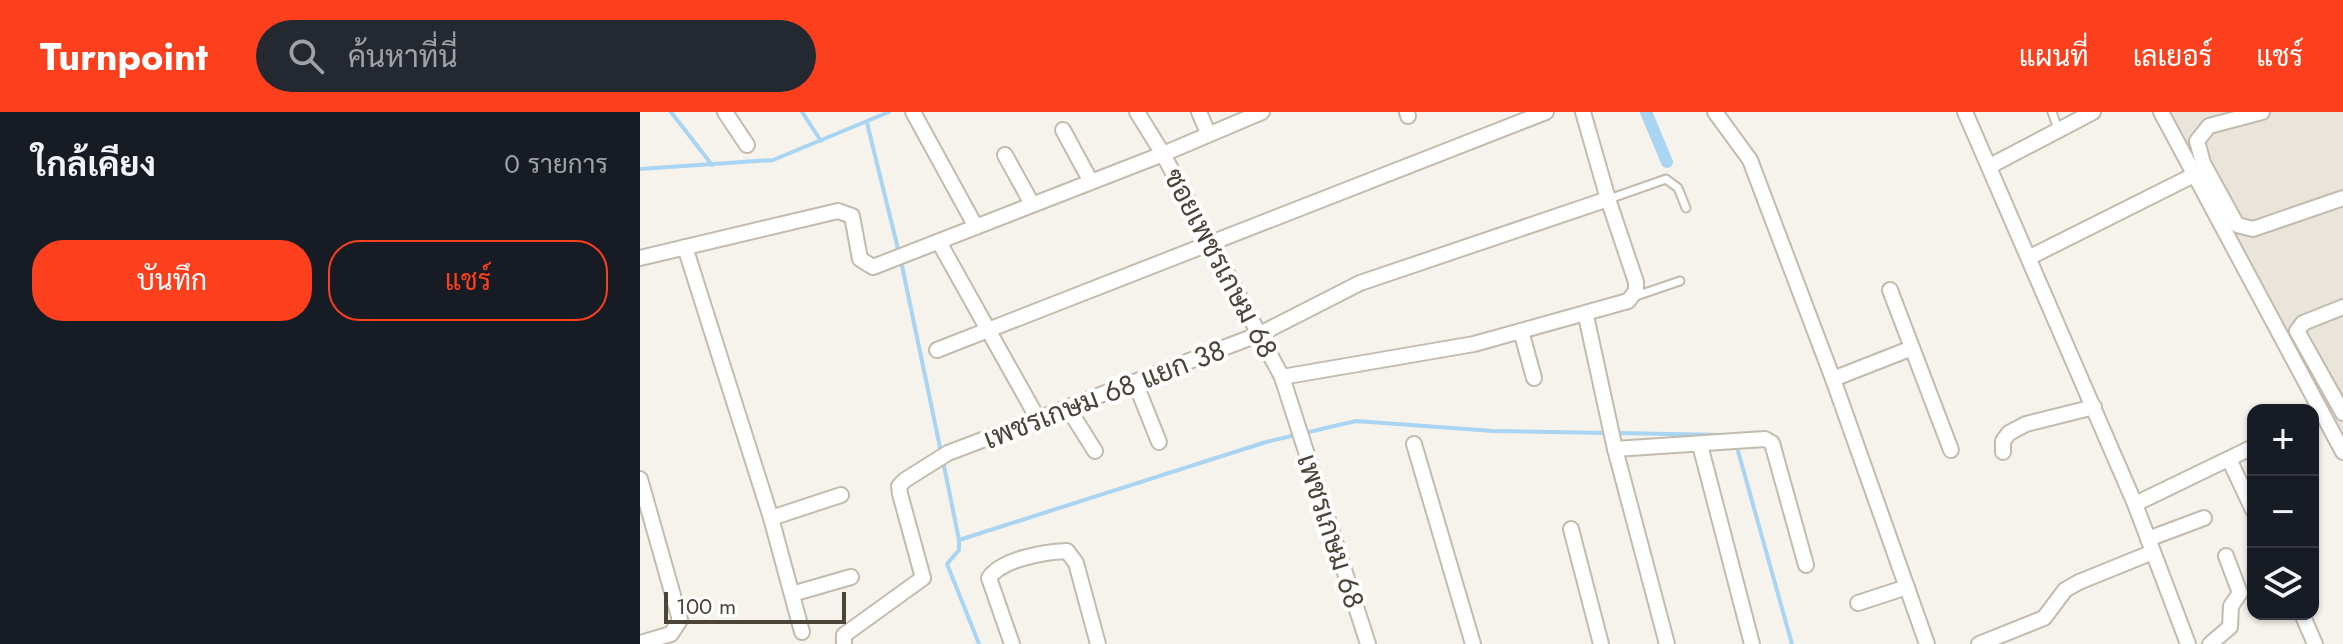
<!DOCTYPE html>
<html lang="th">
<head>
<meta charset="utf-8">
<style>
	:root { --surface:#171b24; --page:#242831; --text:#f1f3f6; --muted:#9ea1a6; --line:#363941; --accent:#fc3f1d }
	body { margin:0; font-family:Jost,Sarabun,sans-serif; background:var(--page); color:var(--text) }
	.controls { position:absolute; right:24px; bottom:24px; display:grid; overflow:hidden; border-radius:16px; box-shadow:0 2px 6px #0004 }
	.controls button { width:72px; height:72px; display:grid; place-items:center; padding:0; border:0; border-bottom:2px solid var(--line); background:var(--surface); color:var(--text); font:40px sans-serif }
	.scale { position:absolute; left:24px; bottom:20px; width:182px; box-sizing:border-box; padding-left:8px; border:4px solid #4b4439; border-top:0; font-size:22px; line-height:28px; white-space:nowrap; color:#4b4439; -webkit-text-stroke:6px #fff; paint-order:stroke }
	.list { margin:0; padding:0; list-style:none }
	h2 { display:flex; justify-content:space-between; align-items:center; height:104px; margin:0; padding:0 32px; font-size:34px }
	h2 small { font-size:26px; font-weight:400; color:var(--muted) }
	.actions { display:flex; gap:16px; padding:24px 32px }
	.actions a { flex:1; padding:18px 0; border:2px solid var(--accent); border-radius:32px; text-align:center; font-size:28px; color:var(--accent) }
	.actions .main { background:var(--accent); color:#fff }
	.icon { flex:none; width:44px; height:44px; fill:none; stroke:currentColor; stroke-width:2; stroke-linecap:round; stroke-linejoin:round }
	.map { position:relative; flex:none; width:1703px; height:532px; overflow:hidden }
	header { display:flex; align-items:center; gap:48px; box-sizing:border-box; height:112px; padding:0 40px; background:var(--accent); color:#fff }
	header strong { font-size:38px }
	nav { display:flex; gap:44px; margin-inline-start:auto; font-size:28px }
	.search { width:560px; height:72px; background:var(--page); display:flex; align-items:center; gap:20px; box-sizing:border-box; padding:0 28px; border-radius:44px; color:var(--muted); font-size:30px }
	main { display:flex }
	aside { flex:1; background:var(--surface) }
	.map>svg:first-child { display:block }
	.residential { fill:#eae5da }
	.lines { fill:none; stroke-linecap:round; stroke-linejoin:round }
	.stream { stroke:#a9d4f2; stroke-width:4 }
	.canal { stroke:#a9d4f2; stroke-width:12 }
	.service-casing { stroke:#c2bbae; stroke-width:11 }
	.minor-casing { stroke:#c2bbae; stroke-width:18 }
	.service { stroke:#fff; stroke-width:7 }
	.minor { stroke:#fff; stroke-width:14 }
	.labels { text-anchor:middle; stroke-width:8; stroke-linejoin:round; paint-order:stroke }
	.street-label { font-size:28px; fill:#4b4439; stroke:#fff }
</style>
</head>
<body>
<header>
<strong>Turnpoint</strong>
<div class="search"><svg class="icon" aria-label="search" viewBox="0 0 24 24"><circle cx="10" cy="10" r="6"/><path d="M15 15l6 6"/></svg>ค้นหาที่นี่</div>
<nav><a>แผนที่</a><a>เลเยอร์</a><a>แชร์</a></nav>
</header>
<main>
<aside>
<h2>ใกล้เคียง<small>0 รายการ</small></h2>
<ul class="list">
</ul>
<div class="actions"><a class="main">บันทึก</a><a>แชร์</a></div>
</aside>
<div class="map">
<svg width="1703" height="532" viewBox="0 0 1703 532">
	<rect width="100%" height="100%" fill="#f6f3ec"/>
	<path class="residential" d="M 1528,0 L 1703,0 L 1703,324 L 1581,97 Z"/>
	<g class="lines">
		<g class="stream">
			<path d="M 31,0 L 72,53"/>
			<path d="M 162,0 L 181,29"/>
			<path d="M 227,11 L 259,141"/>
			<path d="M 0,57 L 133,48 L 249,0"/>
			<path d="M 261,149 L 301,340"/>
			<path d="M 977,321 L 1082,323"/>
			<path d="M 1098,339 L 1152,532"/>
			<path d="M 303,349 L 319,428 L 319,438 L 307,452 L 339,532"/>
			<path d="M 319,428 L 626,330 L 716,309 L 853,319 L 968,321"/>
		</g>
		<path class="canal" d="M 1006,0 L 1027,50"/>
		<g class="service-casing">
			<g id="service">
				<path d="M 1412,0 L 1418,17"/>
				<path d="M 969,87 L 1026,67 L 1038,76 L 1046,96"/>
				<path d="M 996,184 L 1040,169"/>
			</g>
		</g>
		<g class="minor-casing">
			<g id="minor">
				<path d="M 85,0 L 107,33"/>
				<path d="M 273,0 L 336,115"/>
				<path d="M 497,0 L 523,42 L 642,265 L 728,532"/>
				<path d="M 559,0 L 568,21"/>
				<path d="M 767,0 L 768,4"/>
				<path d="M 1075,0 L 1110,48 L 1193,267 L 1287,532"/>
				<path d="M 1325,0 L 1495,392 L 1548,532"/>
				<path d="M 1521,0 L 1703,340"/>
				<path d="M 1622,0 L 1569,14 L 1557,29 L 1563,51 L 1597,113 L 1613,117 L 1703,86"/>
				<path d="M 423,18 L 450,68"/>
				<path d="M 365,43 L 392,92"/>
				<path d="M 1350,54 L 1453,0"/>
				<path d="M 299,130 L 398,307"/>
				<path d="M 45,135 L 131,406 L 162,520"/>
				<path d="M 1390,145 L 1554,63"/>
				<path d="M 0,146 L 198,99 L 212,104 L 220,147 L 233,155 L 523,42 L 622,0"/>
				<path d="M 1250,178 L 1311,338"/>
				<path d="M 946,204 L 975,337 L 1027,532"/>
				<path d="M 881,219 L 894,266"/>
				<path d="M 297,238 L 906,0"/>
				<path d="M 642,265 L 834,232 L 988,189 L 996,179 L 996,170 L 968,87"/>
				<path d="M 1193,267 L 1272,236"/>
				<path d="M 495,270 L 519,330"/>
				<path d="M 428,296 L 455,339"/>
				<path d="M 1703,301 L 1657,219 L 1663,211 L 1703,195"/>
				<path d="M 774,332 L 833,532"/>
				<path d="M 1060,333 L 1112,532"/>
				<path d="M 975,337 L 1125,327 L 1132,331 L 1166,453"/>
				<path d="M 1363,340 L 1363,329 L 1369,321 L 1386,312 L 1454,295"/>
				<path d="M 1589,347 L 1613,398"/>
				<path d="M 0,367 L 40,508 L 31,522 L 0,531"/>
				<path d="M 1495,392 L 1613,335"/>
				<path d="M 131,406 L 201,383"/>
				<path d="M 931,417 L 961,532"/>
				<path d="M 1508,427 L 1564,406"/>
				<path d="M 152,482 L 211,465"/>
				<path d="M 1218,491 L 1267,475"/>
				<path d="M 1662,502 L 1675,532"/>
				<path d="M 204,532 L 204,523 L 283,466 L 260,382 L 259,374 L 265,368 L 308,341 L 620,222 L 720,171 L 968,87 L 943,0"/>
				<path d="M 372,532 L 349,466 C 362,447 404,440 427,439 L 436,451 L 458,532"/>
				<path d="M 1339,532 L 1404,506 L 1425,478 L 1439,470 L 1513,440"/>
				<path d="M 1570,532 L 1590,515 L 1591,494 L 1600,481 L 1586,444"/>
			</g>
		</g>
		<use href="#service" class="service"/>
		<use href="#minor" class="minor"/>
	</g>
	<g class="labels">
		<g class="street-label">
			<text transform="translate(581 151) rotate(62)" y="10">ซอยเพชรเกษม 68</text>
			<text transform="translate(464 282) rotate(-21)" y="10">เพชรเกษม 68 แยก 38</text>
			<text transform="translate(691 419) rotate(72)" y="10">เพชรเกษม 68</text>
		</g>
	</g>
</svg>
<div class="controls">
<button>+</button>
<button>−</button>
<button><svg class="icon" aria-label="layers" viewBox="0 0 24 24"><path d="M12 4l9 5-9 5-9-5zM3 14l9 5 9-5"/></svg></button>
</div>
<div class="scale">100 m</div>
</div>
</main>
</body>
</html>
